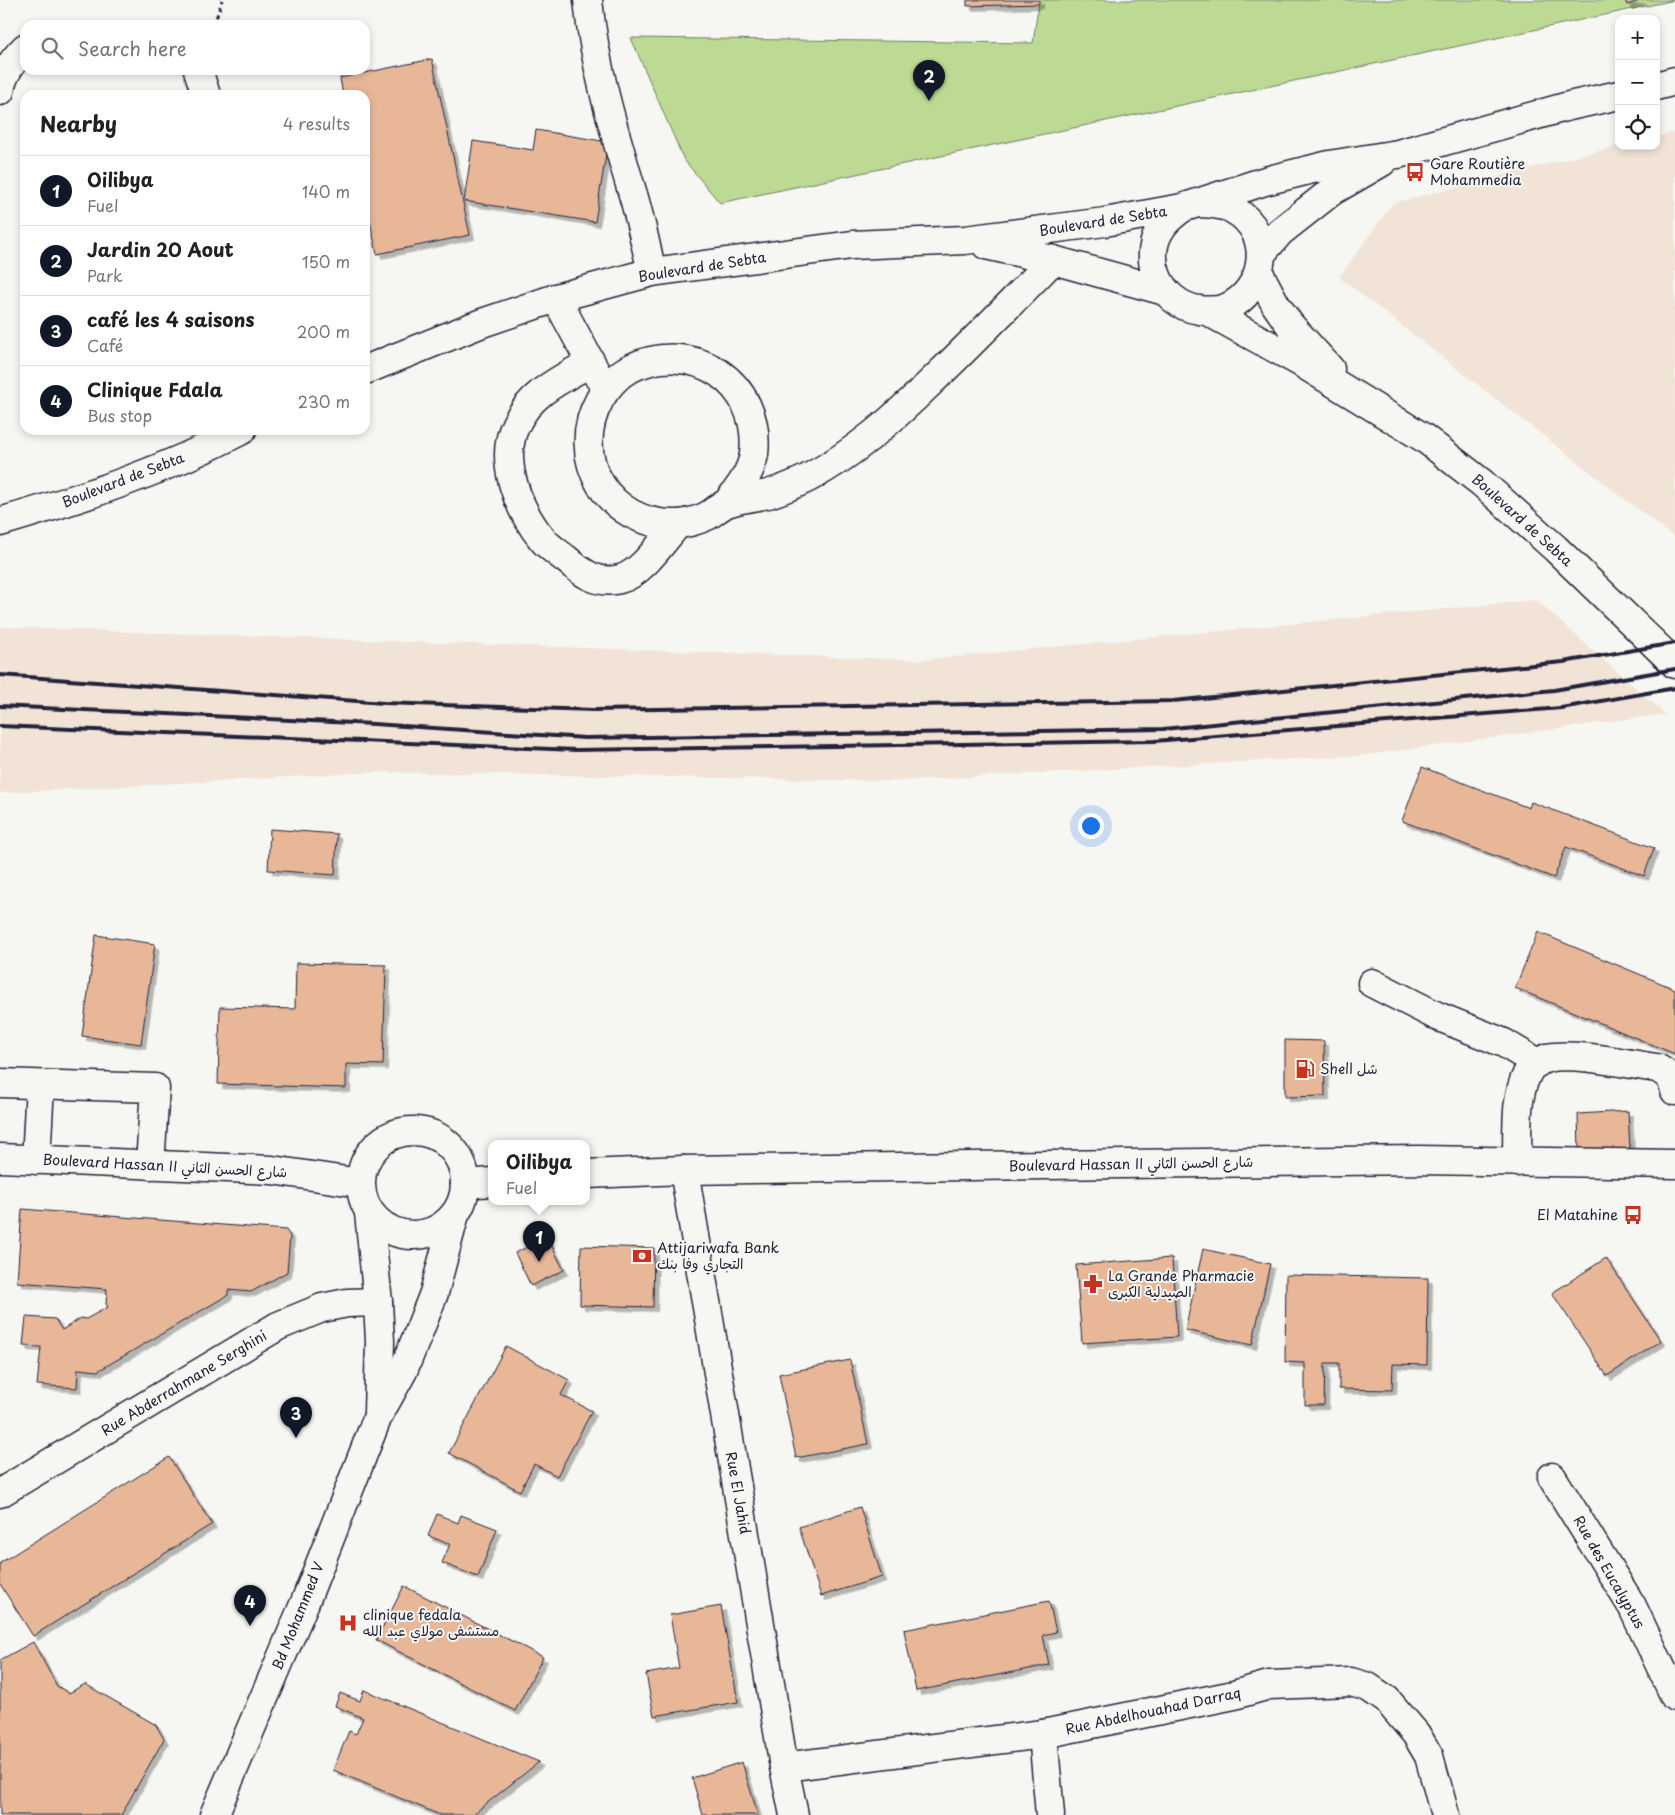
<!DOCTYPE html>
<html lang="en">
<head>
<meta charset="utf-8">
<style>
	:root { --surface:#fff; --page:#f6f6f6; --text:#202124; --muted:#757577; --line:#e0e0e0; --accent:#111827 }
	body { margin:0; font-family:"Playpen Sans","Playpen Sans Arabic",sans-serif; background:var(--page); color:var(--text) }
	.controls { position:absolute; right:15px; top:15px; display:grid; overflow:hidden; border-radius:10px; box-shadow:0 2px 8px #0003 }
	.controls button { width:45px; height:45px; display:grid; place-items:center; padding:0; border:0; border-bottom:1px solid var(--line); background:var(--surface); color:var(--text); font:25px sans-serif }
	.you { position:absolute; left:1090px; top:825px; width:18px; height:18px; margin:-12px; border:4px solid #fff; border-radius:50%; background:#1a73e8; box-shadow:0 0 0 8px #1a73e833 }
	.badge { display:grid; place-items:center; width:32px; height:32px; border-radius:50%; background:var(--accent); color:#fff; font-size:16px; font-weight:700 }
	.pin { position:absolute; translate:-50% -41px; filter:drop-shadow(0 1px 2px #0008) }
	.pin::after { content:''; position:absolute; top:26px; width:18px; height:15px; background:inherit; clip-path:polygon(0 0,100% 0,50% 100%) }
	.popup { position:absolute; left:488px; top:1140px; width:102px; height:65px; box-sizing:border-box; display:grid; place-content:center; border-radius:10px; background:var(--surface); filter:drop-shadow(0 1px 4px #0005); font-size:16px; white-space:nowrap; color:var(--muted) }
	.popup b { font-size:19px; color:var(--text) }
	.popup::after { content:''; position:absolute; left:50%; top:100%; margin-left:-10px; border:10px solid transparent; border-top-color:var(--surface) }
	.list { margin:0; padding:0; list-style:none }
	h2 { display:flex; justify-content:space-between; align-items:center; height:65px; margin:0; padding:0 20px; font-size:21px }
	h2 small { font-size:16px; font-weight:400; color:var(--muted) }
	.list li { display:grid; grid-template-columns:32px 1fr auto; gap:15px; align-items:center; box-sizing:border-box; height:70px; padding:0 20px; border-top:1px solid var(--line) }
	.list b { display:block; font-size:19px; white-space:nowrap }
	.list p { margin:0; font-size:16px; white-space:nowrap; color:var(--muted) }
	.list em { font-size:16px; font-style:normal; color:var(--muted) }
	.icon { flex:none; width:28px; height:28px; fill:none; stroke:currentColor; stroke-width:2; stroke-linecap:round; stroke-linejoin:round }
	.map { position:relative; flex:none; width:1675px; height:1815px; overflow:hidden }
	.search { position:absolute; background:var(--surface); box-shadow:0 2px 8px #0003; left:20px; top:20px; width:350px; height:55px; display:flex; align-items:center; gap:12px; box-sizing:border-box; padding:0 18px; border-radius:15px; color:var(--muted); font-size:19px }
	.panel { position:absolute; background:var(--surface); box-shadow:0 2px 8px #0003; left:20px; top:90px; width:350px; height:345px; border-radius:15px }
	.map>svg:first-child { display:block }
	.built { fill:#f2e3d7 }
	.green { fill:#bcda93; stroke:#6f7e67 }
	.building { fill:#e7b798; stroke:#22223b; filter:url(#shadow) }
	.lines { fill:none; stroke-linecap:round; stroke-linejoin:round }
	.minor-casing { stroke:#22223b; stroke-width:31 }
	.major-casing { stroke:#22223b; stroke-width:31 }
	.path { stroke:#22223b; stroke-width:3; stroke-dasharray:4 4; stroke-linecap:butt }
	.minor { stroke:#f6f6f2; stroke-width:28 }
	.major { stroke:#f6f6f2; stroke-width:28 }
	.rail { stroke:#22223b; stroke-width:4 }
	.labels { text-anchor:middle; stroke-width:4; stroke-linejoin:round; paint-order:stroke }
	.poi-label { font-size:14px; fill:#22223b; stroke:#f6f6f2; text-anchor:start }
	.street-label { font-size:14px; fill:#22223b; stroke:#f6f6f2 }
</style>
</head>
<body>
<div class="map">
<svg width="1675" height="1815" viewBox="0 0 1675 1815">
	<defs>
		<filter id="shadow"><feDropShadow dx="4.5" dy="4.5" stdDeviation="0" flood-color="#0004"/></filter>
	</defs>
	<rect width="100%" height="100%" fill="#f6f6f2"/>
	<filter id="ink" filterUnits="userSpaceOnUse"><feTurbulence type="fractalNoise" baseFrequency=".02" numOctaves="2"/><feDisplacementMap in="SourceGraphic" scale="10" xChannelSelector="R" yChannelSelector="G"/><feConvolveMatrix kernelMatrix="1 2 1 2 8 2 1 2 1" color-interpolation-filters="sRGB"/></filter>
	<g filter="url(#ink)">
		<g class="built">
			<path d="M 1675,132 L 1675,538 L 1339,277 L 1393,203 L 1619,146 L 1656,146 L 1656,137 Z"/>
			<path d="M 1536,600 L 1665,714 L 1367,755 L 898,781 L 377,772 L 0,793 L 0,627 L 921,660 Z"/>
		</g>
		<path class="green" d="M 1039,0 L 1675,0 L 720,203 L 684,160 L 631,38 L 1033,43 Z"/>
		<g class="building">
			<path d="M 967,0 L 1039,0 L 1039,4 L 967,6 Z"/>
			<path d="M 1625,0 L 1642,0 L 1627,5 Z"/>
			<path d="M 432,59 L 470,235 L 377,254 L 365,198 L 365,95 L 343,95 L 340,78 Z"/>
			<path d="M 536,130 L 608,142 L 595,222 L 464,201 L 473,141 L 533,150 Z"/>
			<path d="M 1422,767 L 1529,808 L 1531,802 L 1654,848 L 1644,876 L 1566,847 L 1554,878 L 1402,821 Z"/>
			<path d="M 270,829 L 337,834 L 335,875 L 268,870 Z"/>
			<path d="M 1538,932 L 1675,989 L 1675,1054 L 1515,988 Z"/>
			<path d="M 96,935 L 155,944 L 141,1044 L 82,1036 Z"/>
			<path d="M 296,963 L 386,965 L 383,1065 L 346,1064 L 346,1088 L 218,1084 L 220,1007 L 295,1009 Z"/>
			<path d="M 1285,1040 L 1324,1041 L 1325,1096 L 1285,1097 Z"/>
			<path d="M 1628,1111 L 1630,1149 L 1579,1152 L 1578,1114 Z"/>
			<path d="M 22,1209 L 286,1230 L 290,1236 L 287,1272 L 251,1292 L 228,1290 L 228,1295 L 98,1371 L 78,1369 L 77,1388 L 37,1385 L 41,1347 L 23,1346 L 26,1317 L 55,1319 L 62,1330 L 81,1318 L 86,1319 L 108,1307 L 106,1304 L 107,1289 L 17,1282 Z"/>
			<path d="M 547,1237 L 564,1270 L 531,1286 L 515,1253 Z"/>
			<path d="M 581,1246 L 654,1248 L 653,1307 L 580,1305 Z"/>
			<path d="M 1203,1249 L 1270,1264 L 1252,1345 L 1185,1330 Z"/>
			<path d="M 1172,1258 L 1177,1337 L 1082,1343 L 1076,1265 Z"/>
			<path d="M 1606,1258 L 1661,1341 L 1607,1376 L 1552,1293 Z"/>
			<path d="M 1286,1275 L 1428,1278 L 1427,1365 L 1393,1364 L 1392,1390 L 1339,1389 L 1339,1363 L 1325,1363 L 1324,1405 L 1305,1405 L 1305,1363 L 1285,1362 Z"/>
			<path d="M 506,1346 L 569,1380 L 561,1395 L 592,1411 L 557,1476 L 534,1464 L 520,1491 L 449,1453 Z"/>
			<path d="M 850,1360 L 868,1444 L 796,1458 L 779,1374 Z"/>
			<path d="M 169,1457 L 212,1524 L 33,1636 L 0,1584 L 0,1563 Z"/>
			<path d="M 860,1507 L 882,1577 L 821,1596 L 799,1527 Z"/>
			<path d="M 437,1514 L 458,1523 L 461,1515 L 497,1529 L 478,1577 L 442,1563 L 450,1544 L 428,1536 Z"/>
			<path d="M 404,1586 L 543,1657 L 515,1711 L 376,1640 Z"/>
			<path d="M 1049,1601 L 1056,1632 L 1043,1635 L 1049,1665 L 916,1691 L 904,1630 Z"/>
			<path d="M 721,1606 L 738,1702 L 654,1716 L 646,1674 L 679,1668 L 670,1615 Z"/>
			<path d="M 33,1642 L 57,1686 L 69,1693 L 85,1684 L 156,1725 L 164,1739 L 121,1815 L 0,1815 L 0,1660 Z"/>
			<path d="M 364,1690 L 539,1762 L 472,1815 L 440,1815 L 333,1770 L 349,1731 L 356,1734 L 363,1718 L 335,1706 L 340,1693 L 360,1701 Z"/>
			<path d="M 742,1762 L 758,1815 L 703,1815 L 692,1778 Z"/>
		</g>
		<g class="lines">
			<g class="minor-casing">
				<g id="minor">
					<path d="M 588,0 C 595,70 614,131 634,198 C 641,222 646,247 652,272"/>
					<path d="M 198,70 L 206,95"/>
					<path d="M 1656,86 L 1675,81"/>
					<path d="M 0,91 C 2,75 14,59 25,48"/>
					<path d="M 1201,203 C 1213,204 1224,204 1234,210 C 1275,233 1266,291 1226,308 C 1218,311 1208,311 1199,310 C 1159,304 1138,255 1165,223 C 1170,217 1176,213 1182,208 L 1265,181 L 1329,165 L 1398,154 L 1569,106 L 1619,95"/>
					<path d="M 986,245 L 1053,260 L 1165,291"/>
					<path d="M 1261,254 L 1280,232 L 1332,191 L 1382,162"/>
					<path d="M 1259,273 L 1276,305 L 1290,325 L 1330,369"/>
					<path d="M 556,298 L 599,378"/>
					<path d="M 1207,311 L 1300,362 L 1424,438 L 1482,483 L 1555,548 L 1675,664"/>
					<path d="M 591,362 C 562,379 531,392 516,424 C 498,460 518,510 543,540 C 549,547 558,553 566,559 C 582,573 598,585 620,579 C 641,574 663,541 677,525"/>
					<path d="M 365,370 L 482,323 L 556,298 L 652,272 L 852,245 L 965,240 L 1105,222 L 1182,208"/>
					<path d="M 727,503 C 739,488 751,473 754,454 C 762,382 692,337 629,369 C 617,375 606,388 600,399 C 567,458 609,526 676,524 C 685,524 699,520 707,516 C 714,512 720,506 727,503 C 740,498 755,497 768,494 C 781,490 796,484 808,478 C 854,454 893,419 930,383 C 972,343 1013,301 1053,260"/>
					<path d="M 0,522 C 83,498 166,470 242,430"/>
					<path d="M 1372,983 L 1437,1016 L 1504,1043 L 1537,1063"/>
					<path d="M 0,1083 L 155,1088 L 150,1165"/>
					<path d="M 36,1160 L 40,1085"/>
					<path d="M 1517,1162 C 1518,1134 1514,1100 1527,1074 C 1530,1066 1539,1061 1547,1058 C 1574,1052 1628,1064 1657,1068 C 1668,1074 1673,1079 1675,1091"/>
					<path d="M 684,1170 L 784,1767 L 794,1815"/>
					<path d="M 369,1213 L 378,1302 L 380,1342 L 378,1412"/>
					<path d="M 1552,1477 L 1632,1606 L 1675,1697"/>
					<path d="M 0,1493 L 278,1326 L 322,1308 L 347,1303 L 378,1302"/>
					<path d="M 1043,1734 L 1050,1815"/>
					<path d="M 784,1767 L 1043,1734 L 1234,1695 L 1269,1685 L 1351,1682 L 1368,1687 L 1387,1700 L 1416,1734 L 1429,1756 L 1445,1815"/>
					<path d="M 214,1815 L 305,1602 L 378,1416 L 403,1371 L 418,1334 L 434,1293 L 455,1214"/>
				</g>
			</g>
			<g class="major-casing">
				<g id="major">
					<circle cx="413" cy="1183" r="52"/>
					<path d="M 0,1158 L 272,1170 L 360,1183"/>
					<path d="M 586,1174 L 684,1170 L 1418,1160 L 1675,1164"/>
					<path d="M 465,1184 L 492,1182"/>
				</g>
			</g>
			<path class="path" d="M 214,25 L 222,0"/>
			<use href="#minor" class="minor"/>
			<use href="#major" class="major"/>
			<g class="rail">
				<path d="M 0,675 L 384,703 L 594,710 L 1173,701 L 1563,662 L 1675,643"/>
				<path d="M 0,706 L 374,724 L 585,738 L 1163,729 L 1554,690 L 1675,669"/>
				<path d="M 0,726 L 576,750 L 1154,741 L 1561,708 L 1675,688"/>
			</g>
		</g>
	</g>
	<defs>
		<g id="bus-bare" transform="scale(1.5)"><path d="M-5-6H5V4H4V6H2V4H-2V6H-4V4H-5ZM-3.5-4V0h7V-4ZM-3.5 1.2v1.5H-2V1.2ZM2 1.2v1.5H3.5V1.2Z" fill="#c8321e" stroke="#f6f6f2" stroke-width="2.5" paint-order="stroke"/></g>
		<g id="fuel-bare" transform="scale(1.5)"><path d="M-5.5-6h7V0h2V4h1.3V-2.5L3-4.5l.8-.8L6-3V5H2.5V1h-1V6h-7ZM-4.2-4.7v3.2H.2V-4.7Z" fill="#c8321e" stroke="#f6f6f2" stroke-width="2.5" paint-order="stroke"/></g>
		<g id="bank-bare" transform="scale(1.5)"><path d="M-6-4H6V4H-6ZM0-2.3a2.3 2.3 0 1 0 0 4.6a2.3 2.3 0 1 0 0-4.6Z" fill="#c8321e" stroke="#f6f6f2" stroke-width="2.5" paint-order="stroke"/></g>
		<g id="pharmacy-bare" transform="scale(1.5)"><path d="M-2-6h4v4h4v4h-4v4h-4v-4h-4v-4h4Z" fill="#c8321e" stroke="#f6f6f2" stroke-width="2.5" paint-order="stroke"/></g>
		<g id="hospital-bare" transform="scale(1.5)"><path d="M-5-5h3v3.5h4V-5h3V5h-3V1.5h-4V5h-3Z" fill="#c8321e" stroke="#f6f6f2" stroke-width="2.5" paint-order="stroke"/></g>
	</defs>
	<g fill-rule="evenodd">
		<use href="#bus-bare" x="1415" y="172"/>
		<use href="#fuel-bare" x="1305" y="1069"/>
		<use href="#bus-bare" x="1633" y="1215"/>
		<use href="#bank-bare" x="642" y="1256"/>
		<use href="#pharmacy-bare" x="1093" y="1284"/>
		<use href="#hospital-bare" x="348" y="1623"/>
	</g>
	<g class="labels">
		<g class="poi-label">
			<text x="1430" y="169">Gare Routière<tspan x="1430" dy="16">Mohammedia</tspan></text>
			<text x="1320" y="1074">Shell شل</text>
			<text x="1618" y="1220" text-anchor="end">El Matahine</text>
			<text x="657" y="1253">Attijariwafa Bank<tspan x="657" dy="16">التجاري وفا بنك</tspan></text>
			<text x="1108" y="1281">La Grande Pharmacie<tspan x="1108" dy="16">الصيدلية الكبرى</tspan></text>
			<text x="363" y="1620">clinique fedala<tspan x="363" dy="16">مستشفى مولاي عبد الله</tspan></text>
		</g>
		<g class="street-label">
			<text transform="translate(1103 221) rotate(-9)" y="5">Boulevard de Sebta</text>
			<text transform="translate(702 267) rotate(-9)" y="5">Boulevard de Sebta</text>
			<text transform="translate(123 480) rotate(-21)" y="5">Boulevard de Sebta</text>
			<text transform="translate(1522 520) rotate(42)" y="5">Boulevard de Sebta</text>
			<text transform="translate(1131 1164) rotate(-1)" y="5">Boulevard Hassan II شارع الحسن الثاني</text>
			<text transform="translate(165 1166) rotate(3)" y="5">Boulevard Hassan II شارع الحسن الثاني</text>
			<text transform="translate(184 1383) rotate(-31)" y="5">Rue Abderrahmane Serghini</text>
			<text transform="translate(738 1493) rotate(80)" y="5">Rue El Jahid</text>
			<text transform="translate(1609 1572) rotate(60)" y="5">Rue des Eucalyptus</text>
			<text transform="translate(298 1616) rotate(-68)" y="5">Bd Mohammed V</text>
			<text transform="translate(1153 1711) rotate(-12)" y="5">Rue Abdelhouahad Darraq</text>
		</g>
	</g>
</svg>
<div class="controls">
<button>+</button>
<button>−</button>
<button><svg class="icon" aria-label="locate" viewBox="0 0 24 24"><circle cx="12" cy="12" r="6"/><path d="M12 2v4M12 18v4M2 12h4M18 12h4"/></svg></button>
</div>
<div class="you"></div>
<div class="pin badge" style="left:539px;top:1262px">1</div>
<div class="popup"><b>Oilibya</b>Fuel</div>
<div class="pin badge" style="left:929px;top:101px">2</div>
<div class="pin badge" style="left:296px;top:1438px">3</div>
<div class="pin badge" style="left:250px;top:1626px">4</div>
<div class="search"><svg class="icon" aria-label="search" viewBox="0 0 24 24"><circle cx="10" cy="10" r="6"/><path d="M15 15l6 6"/></svg>Search here</div>
<section class="panel">
<h2>Nearby<small>4 results</small></h2>
<ul class="list">
<li><span class="badge">1</span><div><b>Oilibya</b><p>Fuel</p></div><em>140 m</em></li>
<li><span class="badge">2</span><div><b>Jardin 20 Aout</b><p>Park</p></div><em>150 m</em></li>
<li><span class="badge">3</span><div><b>café les 4 saisons</b><p>Café</p></div><em>200 m</em></li>
<li><span class="badge">4</span><div><b>Clinique Fdala</b><p>Bus stop</p></div><em>230 m</em></li>
</ul>
</section>
</div>
</body>
</html>
